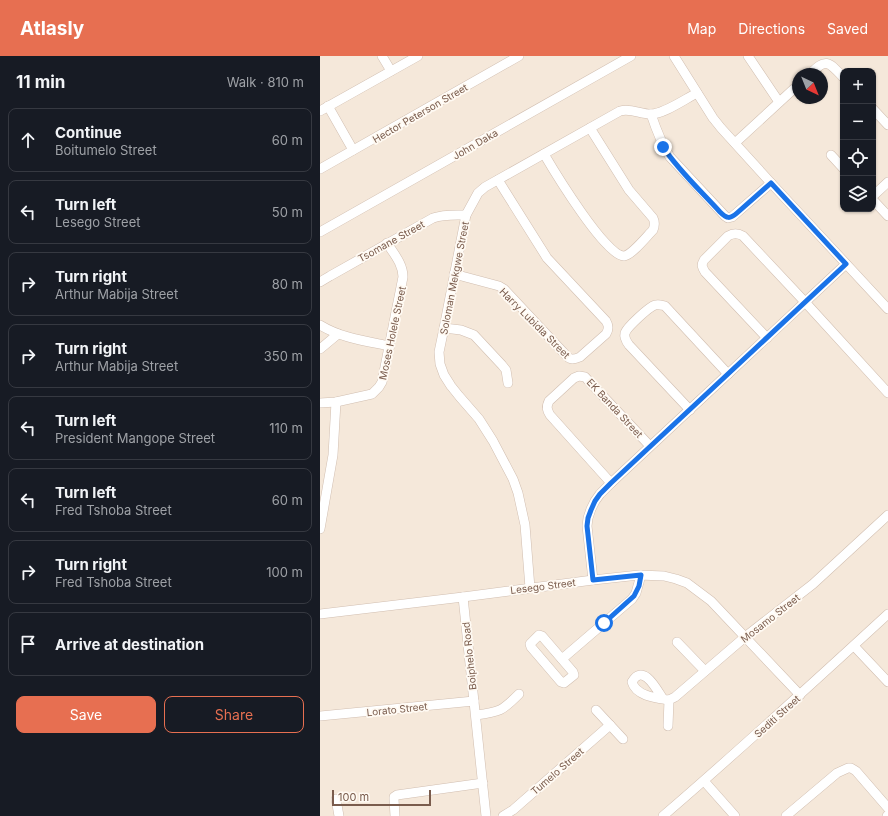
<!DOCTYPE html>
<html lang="en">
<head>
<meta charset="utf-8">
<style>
	:root { --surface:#171b24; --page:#242831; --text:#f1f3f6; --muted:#9ea1a6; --line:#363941; --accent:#e76f51 }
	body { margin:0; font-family:Inter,sans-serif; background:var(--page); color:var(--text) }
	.controls { position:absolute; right:12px; top:12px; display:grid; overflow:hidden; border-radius:8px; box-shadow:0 1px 3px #0004 }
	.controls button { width:36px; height:36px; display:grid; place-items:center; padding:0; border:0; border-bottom:1px solid var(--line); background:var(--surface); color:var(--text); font:20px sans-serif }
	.compass { position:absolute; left:472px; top:12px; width:36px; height:36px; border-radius:50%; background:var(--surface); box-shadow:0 1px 3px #0004; rotate:137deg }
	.scale { position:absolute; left:12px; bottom:10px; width:99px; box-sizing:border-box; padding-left:4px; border:2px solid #7a5c4d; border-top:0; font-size:11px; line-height:14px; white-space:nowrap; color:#7a5c4d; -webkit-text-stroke:3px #fffaf3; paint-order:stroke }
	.stop { position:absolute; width:12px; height:12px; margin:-9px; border:3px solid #1a73e8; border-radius:50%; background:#fff }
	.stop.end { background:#1a73e8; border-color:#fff; box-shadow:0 1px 4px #0008 }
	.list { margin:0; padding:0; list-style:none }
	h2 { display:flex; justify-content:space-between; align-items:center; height:52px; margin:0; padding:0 16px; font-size:17px }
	h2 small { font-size:13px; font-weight:400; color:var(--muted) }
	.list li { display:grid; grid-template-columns:26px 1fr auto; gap:12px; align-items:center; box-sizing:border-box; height:64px; margin:0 8px 8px; padding:0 8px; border:1px solid var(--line); border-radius:8px }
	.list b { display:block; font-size:15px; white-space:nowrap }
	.list p { margin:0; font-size:13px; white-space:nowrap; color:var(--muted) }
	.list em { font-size:13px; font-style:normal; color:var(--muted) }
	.actions { display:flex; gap:8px; padding:12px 16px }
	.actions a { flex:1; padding:9px 0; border:1px solid var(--accent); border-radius:8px; text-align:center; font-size:14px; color:var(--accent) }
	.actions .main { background:var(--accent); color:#fff }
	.icon { flex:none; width:22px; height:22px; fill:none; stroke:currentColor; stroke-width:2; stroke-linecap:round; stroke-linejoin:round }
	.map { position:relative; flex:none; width:568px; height:760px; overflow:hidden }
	header { display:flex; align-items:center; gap:24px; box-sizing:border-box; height:56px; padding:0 20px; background:var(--accent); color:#fff }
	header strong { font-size:19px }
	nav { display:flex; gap:22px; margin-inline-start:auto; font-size:14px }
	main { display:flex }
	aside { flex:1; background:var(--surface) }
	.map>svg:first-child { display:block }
	.residential { fill:#f5e8da; fill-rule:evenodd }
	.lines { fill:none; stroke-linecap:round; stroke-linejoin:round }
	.minor-casing { stroke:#d1beb0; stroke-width:10 }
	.minor { stroke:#fff; stroke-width:9 }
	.route { stroke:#1a73e8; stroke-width:5 }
	.labels { text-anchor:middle; stroke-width:3.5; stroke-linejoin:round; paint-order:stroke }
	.street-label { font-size:10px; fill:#7a5c4d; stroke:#fffaf3 }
</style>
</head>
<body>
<header>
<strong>Atlasly</strong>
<nav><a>Map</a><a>Directions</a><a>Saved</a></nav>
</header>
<main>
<aside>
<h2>11 min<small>Walk · 810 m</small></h2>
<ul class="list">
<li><svg class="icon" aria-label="ahead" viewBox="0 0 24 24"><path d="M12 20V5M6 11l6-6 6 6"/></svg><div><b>Continue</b><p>Boitumelo Street</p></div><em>60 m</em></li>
<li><svg class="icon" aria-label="left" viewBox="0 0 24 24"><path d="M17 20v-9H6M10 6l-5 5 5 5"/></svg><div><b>Turn left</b><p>Lesego Street</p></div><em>50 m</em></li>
<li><svg class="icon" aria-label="right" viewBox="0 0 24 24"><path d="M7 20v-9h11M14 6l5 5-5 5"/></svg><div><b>Turn right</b><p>Arthur Mabija Street</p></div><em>80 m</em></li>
<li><svg class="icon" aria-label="right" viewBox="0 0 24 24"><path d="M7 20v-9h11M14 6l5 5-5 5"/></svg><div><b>Turn right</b><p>Arthur Mabija Street</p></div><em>350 m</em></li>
<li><svg class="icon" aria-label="left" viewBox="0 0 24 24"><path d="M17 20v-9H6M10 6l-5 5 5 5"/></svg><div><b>Turn left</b><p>President Mangope Street</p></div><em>110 m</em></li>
<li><svg class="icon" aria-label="left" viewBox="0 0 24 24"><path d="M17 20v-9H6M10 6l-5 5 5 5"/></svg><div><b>Turn left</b><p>Fred Tshoba Street</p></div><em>60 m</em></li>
<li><svg class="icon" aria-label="right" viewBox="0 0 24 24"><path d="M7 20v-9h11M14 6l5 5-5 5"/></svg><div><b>Turn right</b><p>Fred Tshoba Street</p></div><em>100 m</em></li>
<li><svg class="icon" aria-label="arrive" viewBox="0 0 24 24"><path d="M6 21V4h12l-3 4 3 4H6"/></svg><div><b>Arrive at destination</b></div></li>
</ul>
<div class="actions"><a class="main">Save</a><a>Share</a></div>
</aside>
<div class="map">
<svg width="568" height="760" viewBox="0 0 568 760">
	<rect width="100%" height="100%" fill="#fdf6ec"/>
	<path class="residential" d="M 0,0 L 568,0 L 568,760 L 0,760 ZM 523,15 L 553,15 L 553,153 L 523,153 ZM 478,18 L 502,18 L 502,42 L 478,42 Z"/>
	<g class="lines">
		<g class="minor-casing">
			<g id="minor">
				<path d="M 62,0 L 71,15"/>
				<path d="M 354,0 L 393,62 L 401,72 L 451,127 L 568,253"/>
				<path d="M 428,0 L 459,46"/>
				<path d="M 490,18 C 506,2 508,5 523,21"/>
				<path d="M 8,50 L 33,94"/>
				<path d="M 553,53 L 568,69"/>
				<path d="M 0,55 L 98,0"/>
				<path d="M 331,58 C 336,73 341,87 350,101 L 405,160 L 408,162 L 412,161 L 451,127"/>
				<path d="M 415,87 L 478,29"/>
				<path d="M 224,98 C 234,115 286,201 304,200 C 312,199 327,180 333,174 C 335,169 335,166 333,162 L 309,134 L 270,72"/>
				<path d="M 511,99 L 523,112"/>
				<path d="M 0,113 L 199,0"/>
				<path d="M 553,140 L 568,126"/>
				<path d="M 553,144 L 568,160"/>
				<path d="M 0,176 L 311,0"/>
				<path d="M 134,218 L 179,230 L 184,233 L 243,296 C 249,303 251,305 260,301 L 286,278 C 289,273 289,270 286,265 L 227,202 L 178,124"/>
				<path d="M 0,226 L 10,220 L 113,162 C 124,158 135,159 146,159"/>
				<path d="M 0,269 C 21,282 46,285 70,290"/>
				<path d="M 124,272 L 141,274 L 154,279 L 182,309 L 186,314 L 188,327"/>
				<path d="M 447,282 L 385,216 C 382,211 381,209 384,204 L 408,180 C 413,177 418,177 423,180 L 485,246 L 568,337"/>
				<path d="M 0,293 L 18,278"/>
				<path d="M 0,347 L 16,346 L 52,338 L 59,331 L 62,326 L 83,221 C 83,208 74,198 67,187"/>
				<path d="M 370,354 L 309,289 C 306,285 304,281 305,277 C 307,271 329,251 335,249 C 339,248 341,249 345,250 L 408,318"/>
				<path d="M 291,427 L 230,359 C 227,354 226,351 229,345 L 254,322 L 259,320 L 265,321 L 330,390"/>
				<path d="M 0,473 L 13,399 L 16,346"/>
				<path d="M 273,524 L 267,470 L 268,462 L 271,453 L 275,445 L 280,438 L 291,427 L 526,208"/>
				<path d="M 210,532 L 205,469 L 198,437 L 193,423 L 173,385 L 159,363 L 139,340 L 131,330 L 124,319 L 120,308 L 119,296 L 124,272 L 146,159 L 158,137 L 165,131 L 300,55 C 311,52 320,58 331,58 C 344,58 365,43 377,37"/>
				<path d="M 143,541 L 166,760"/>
				<path d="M 0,558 L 143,541 L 273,524 L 319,519 L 344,520 L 356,523 L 367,527 L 391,545 L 480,639"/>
				<path d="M 219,579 L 222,580 L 253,616 L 254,619 L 244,627 L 241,626 L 211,591 L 210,588 Z"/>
				<path d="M 357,586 L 385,615"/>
				<path d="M 534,590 L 568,626"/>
				<path d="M 242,603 L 312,543 L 316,537 L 321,519"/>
				<path d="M 343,643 C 337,634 323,606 312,626 C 316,640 336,642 349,644"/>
				<path d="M 276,654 L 303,683"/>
				<path d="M 156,659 C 180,656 182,655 199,638"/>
				<path d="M 0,660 L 154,645"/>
				<path d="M 348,670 L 349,644 L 355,641 L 425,581 L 493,528 L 568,459"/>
				<path d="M 384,725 L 415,760"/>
				<path d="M 16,743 L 19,760"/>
				<path d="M 75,760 L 74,743 L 74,741 L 77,739 L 163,727"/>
				<path d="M 183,760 L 193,754 L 290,669"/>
				<path d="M 343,760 C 420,694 494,626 568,558"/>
				<path d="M 466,760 L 517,717 L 528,712 L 531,712 L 536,715 L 568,752"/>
				<path d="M 567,760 L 568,759"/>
			</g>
		</g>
		<use href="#minor" class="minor"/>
	</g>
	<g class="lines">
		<path class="route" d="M 284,567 L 314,540 L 319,530 L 321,519 L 273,524 L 267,470 L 268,462 L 271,454 L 275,445 L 280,438 L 291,427 L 526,208 L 451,127 L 417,157 C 410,163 407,163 400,156 C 381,135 359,115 343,91"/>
	</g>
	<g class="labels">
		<g class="street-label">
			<text transform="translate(100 57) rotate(-30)" y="4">Hector Peterson Street</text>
			<text transform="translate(155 88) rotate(-30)" y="4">John Daka</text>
			<text transform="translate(71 185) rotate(-29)" y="4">Tsomane Street</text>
			<text transform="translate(134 222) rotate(-79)" y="4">Soloman Mekgwe Street</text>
			<text transform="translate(215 267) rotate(45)" y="4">Harry Lubidla Street</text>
			<text transform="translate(72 277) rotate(-78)" y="4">Moses Holele Street</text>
			<text transform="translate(295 352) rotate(47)" y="4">EK Banda Street</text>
			<text transform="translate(223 530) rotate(-7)" y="4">Lesego Street</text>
			<text transform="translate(450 562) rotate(-38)" y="4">Mosamo Street</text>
			<text transform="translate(149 600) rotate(-96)" y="4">Boiphelo Road</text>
			<text transform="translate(77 653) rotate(-6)" y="4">Lorato Street</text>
			<text transform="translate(457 660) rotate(-42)" y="4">Sediti Street</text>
			<text transform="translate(237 715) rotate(-41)" y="4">Tumelo Street</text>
		</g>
	</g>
</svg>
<div class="controls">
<button>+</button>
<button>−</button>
<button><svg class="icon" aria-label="locate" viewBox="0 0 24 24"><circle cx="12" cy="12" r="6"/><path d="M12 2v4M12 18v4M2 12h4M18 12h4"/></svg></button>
<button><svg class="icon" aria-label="layers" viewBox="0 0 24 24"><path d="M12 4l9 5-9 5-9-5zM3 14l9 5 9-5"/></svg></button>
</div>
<svg class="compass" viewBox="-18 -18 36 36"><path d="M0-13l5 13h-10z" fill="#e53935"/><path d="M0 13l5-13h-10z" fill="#9ea1a6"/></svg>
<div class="scale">100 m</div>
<div class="stop" style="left:284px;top:567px"></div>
<div class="stop end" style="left:343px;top:91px"></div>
</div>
</main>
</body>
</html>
